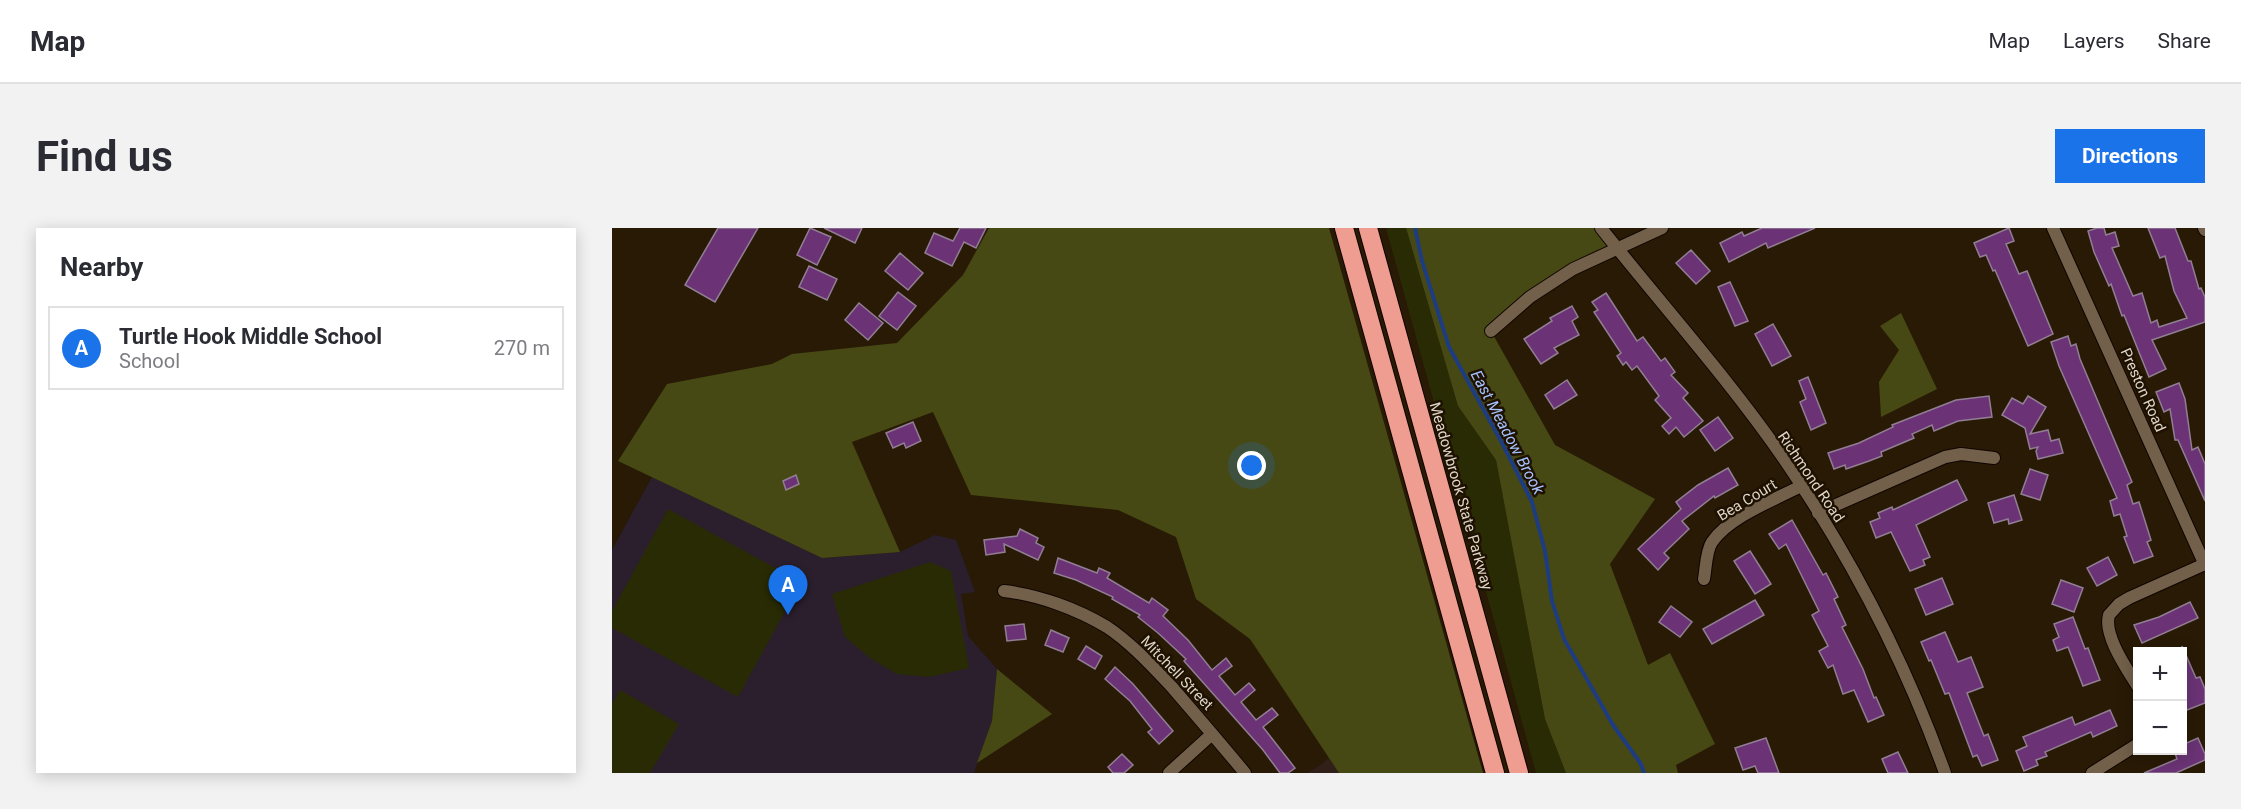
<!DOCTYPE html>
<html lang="en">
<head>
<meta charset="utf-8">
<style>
	:root { --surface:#fff; --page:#f2f2f3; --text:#2b2b33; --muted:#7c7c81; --line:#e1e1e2; --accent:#1a73e8 }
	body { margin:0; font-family:Roboto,sans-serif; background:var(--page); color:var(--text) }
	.controls { position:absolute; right:18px; bottom:18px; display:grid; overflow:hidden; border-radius:0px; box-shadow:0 3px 15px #0003 }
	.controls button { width:54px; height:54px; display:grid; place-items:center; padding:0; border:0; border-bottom:2px solid var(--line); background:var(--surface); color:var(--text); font:30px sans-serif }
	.you { position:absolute; left:640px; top:238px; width:21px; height:21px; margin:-15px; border:4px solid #fff; border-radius:50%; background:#1a73e8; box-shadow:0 0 0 9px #1a73e833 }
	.badge { display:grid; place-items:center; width:39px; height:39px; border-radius:50%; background:var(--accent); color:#fff; font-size:20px; font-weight:700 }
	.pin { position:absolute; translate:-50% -50px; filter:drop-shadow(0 2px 3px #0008) }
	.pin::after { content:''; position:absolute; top:32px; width:21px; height:18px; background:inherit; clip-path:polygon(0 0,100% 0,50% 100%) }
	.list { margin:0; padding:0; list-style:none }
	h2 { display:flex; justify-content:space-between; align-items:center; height:78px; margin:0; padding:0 24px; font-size:26px }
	h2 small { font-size:20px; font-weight:400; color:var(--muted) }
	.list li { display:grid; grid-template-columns:39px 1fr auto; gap:18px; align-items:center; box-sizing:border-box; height:84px; margin:0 12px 12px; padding:0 12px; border:2px solid var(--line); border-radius:0px }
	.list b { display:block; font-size:22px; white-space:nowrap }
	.list p { margin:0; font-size:20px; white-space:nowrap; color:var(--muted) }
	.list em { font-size:20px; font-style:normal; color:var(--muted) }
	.map { position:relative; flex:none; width:1593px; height:545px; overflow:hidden; border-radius:0px }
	header { display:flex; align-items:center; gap:36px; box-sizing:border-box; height:84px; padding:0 30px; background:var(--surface); border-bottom:2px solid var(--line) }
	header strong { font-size:28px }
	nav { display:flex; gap:33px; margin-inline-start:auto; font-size:21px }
	.intro { display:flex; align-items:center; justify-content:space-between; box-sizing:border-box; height:144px; padding:0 36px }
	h1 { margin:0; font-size:42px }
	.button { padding:15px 27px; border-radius:0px; background:var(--accent); color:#fff; font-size:21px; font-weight:700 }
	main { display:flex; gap:36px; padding:0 36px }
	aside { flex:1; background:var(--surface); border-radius:0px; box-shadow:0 3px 15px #0003 }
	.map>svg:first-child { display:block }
	.commercial { fill:#311f1a }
	.education { fill:#2b1f2d }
	.green { fill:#292b04 }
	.forest { fill:#474914 }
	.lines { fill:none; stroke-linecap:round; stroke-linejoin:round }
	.stream { stroke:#1e3c80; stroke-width:4 }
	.building { fill:#6b3375; stroke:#917e94; stroke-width:1.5 }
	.minor-casing { stroke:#100500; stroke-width:14 }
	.motorway-casing { stroke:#100500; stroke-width:20 }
	.minor { stroke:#72604a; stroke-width:12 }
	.motorway { stroke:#ef9d91; stroke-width:18 }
	.labels { text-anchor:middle; stroke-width:5; stroke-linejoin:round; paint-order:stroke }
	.street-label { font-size:15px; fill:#ded4c8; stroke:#1e1100 }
	.water-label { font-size:16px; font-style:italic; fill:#a4c2fe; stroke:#1e1100 }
</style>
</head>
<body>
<header>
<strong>Map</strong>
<nav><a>Map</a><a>Layers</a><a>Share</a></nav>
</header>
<div class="intro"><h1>Find us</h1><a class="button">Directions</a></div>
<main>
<aside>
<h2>Nearby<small></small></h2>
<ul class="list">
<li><span class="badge">A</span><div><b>Turtle Hook Middle School</b><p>School</p></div><em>270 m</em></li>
</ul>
</aside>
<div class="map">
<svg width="1593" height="545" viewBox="0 0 1593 545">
	<rect width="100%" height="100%" fill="#281a05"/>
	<path class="commercial" d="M 717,530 L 727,545 L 695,545 L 707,538 Z"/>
	<path class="education" d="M 40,249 L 210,330 L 288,324 L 323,307 L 344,312 L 363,364 L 349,366 L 356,408 L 385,441 L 380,493 L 362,545 L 0,545 L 0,322 Z"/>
	<g class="green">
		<path d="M 774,0 L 794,0 L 846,178 L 884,232 L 933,491 L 954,545 L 924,545 Z"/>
		<path d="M 56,281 L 189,354 L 126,469 L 0,400 L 0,383 Z"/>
		<path d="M 318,334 L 339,343 L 357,440 L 317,449 L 285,446 L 258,430 L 233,409 L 220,366 Z"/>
		<path d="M 8,462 L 67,496 L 38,545 L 0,545 L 0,476 Z"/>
	</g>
	<g class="forest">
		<path d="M 377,0 L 717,0 L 871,545 L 727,545 L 638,411 L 584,371 L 564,309 L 506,282 L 359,267 L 321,184 L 240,214 L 288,324 L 210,330 L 6,233 L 55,156 L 160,136 L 180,126 L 285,115 L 351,47 Z"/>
		<path d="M 794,0 L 989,0 L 1005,20 L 961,41 L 879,103 L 943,217 L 1043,271 L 998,336 L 1036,437 L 1058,425 L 1103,516 L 1064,537 L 1066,545 L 954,545 L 933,491 L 884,232 L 846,178 Z"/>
		<path d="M 1289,85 L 1325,161 L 1269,189 L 1267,154 L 1287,122 L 1268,98 Z"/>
		<path d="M 385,441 L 440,486 L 365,535 L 380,493 Z"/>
	</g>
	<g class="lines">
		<path class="stream" d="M 803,0 L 810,33 L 837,119 L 889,213 L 920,274 L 933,323 L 940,373 L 952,411 L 1001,497 L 1029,536 L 1032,545"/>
	</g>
	<g class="building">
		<path d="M 106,0 L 146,0 L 103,74 L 73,57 Z"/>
		<path d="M 198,0 L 219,9 L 205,37 L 185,27 Z"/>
		<path d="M 212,0 L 250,0 L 243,15 Z"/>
		<path d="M 348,0 L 374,0 L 364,20 L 352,14 L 340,38 L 313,25 L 322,5 L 341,13 Z"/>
		<path d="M 1150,0 L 1203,0 L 1156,20 L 1154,15 L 1117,34 L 1108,15 L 1130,4 L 1132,8 Z"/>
		<path d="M 1397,0 L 1402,13 L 1394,16 L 1407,46 L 1415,43 L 1441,106 L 1416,118 L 1383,42 L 1381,43 L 1374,27 L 1368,29 L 1362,15 Z"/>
		<path d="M 1485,0 L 1492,0 L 1494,7 L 1503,4 L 1507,18 L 1500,20 L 1521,68 L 1530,65 L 1539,95 L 1545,92 L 1547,99 L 1575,90 L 1562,63 L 1553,28 L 1548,30 L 1536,0 L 1563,0 L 1576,33 L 1579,33 L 1587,61 L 1589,60 L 1593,69 L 1593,94 L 1540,112 L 1554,141 L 1537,149 L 1512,87 L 1510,88 L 1499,56 L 1497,58 L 1482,24 L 1476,3 Z"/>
		<path d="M 1079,22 L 1098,43 L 1084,56 L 1064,35 Z"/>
		<path d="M 288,25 L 311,45 L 296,62 L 273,43 Z"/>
		<path d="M 197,38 L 225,51 L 215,72 L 187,59 Z"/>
		<path d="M 1118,54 L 1136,93 L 1123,98 L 1106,59 Z"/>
		<path d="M 286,64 L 304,78 L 285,102 L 267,88 Z"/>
		<path d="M 994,65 L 1025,113 L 1031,109 L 1049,133 L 1053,130 L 1063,144 L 1059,147 L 1076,165 L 1071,170 L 1091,193 L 1072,209 L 1064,199 L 1057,206 L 1050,198 L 1059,190 L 1043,172 L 1047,168 L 1025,138 L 1020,142 L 1014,134 L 1011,137 L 1005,128 L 1009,125 L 982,84 L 986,82 L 980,74 Z"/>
		<path d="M 247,75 L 271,95 L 256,112 L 233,92 Z"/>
		<path d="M 960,78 L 966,89 L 960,93 L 967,107 L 942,120 L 946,125 L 929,136 L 912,111 L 940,93 L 938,90 Z"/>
		<path d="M 1161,96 L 1179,128 L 1160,138 L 1143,106 Z"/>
		<path d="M 1456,108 L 1459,118 L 1464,116 L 1468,131 L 1520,254 L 1515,257 L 1521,276 L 1527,274 L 1539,312 L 1535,314 L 1541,328 L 1522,335 L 1512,309 L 1515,308 L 1508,286 L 1502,288 L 1498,273 L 1505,270 L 1447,138 L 1439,114 Z"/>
		<path d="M 1196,149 L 1214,195 L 1199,202 L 1188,174 L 1194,171 L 1187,153 Z"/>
		<path d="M 955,152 L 965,167 L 942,181 L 933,167 Z"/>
		<path d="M 1567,155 L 1573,171 L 1580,222 L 1586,219 L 1593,236 L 1593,273 L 1566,212 L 1563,212 L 1558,181 L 1552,184 L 1544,164 Z"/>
		<path d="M 1377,168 L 1380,189 L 1346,193 L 1322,203 L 1320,197 L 1300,206 L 1302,210 L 1269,224 L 1270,228 L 1257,233 L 1234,241 L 1233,237 L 1222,241 L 1216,225 L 1247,215 L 1281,199 L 1280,197 L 1344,172 Z"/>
		<path d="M 1416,168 L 1434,179 L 1418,206 L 1436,202 L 1439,213 L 1447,211 L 1451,225 L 1426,231 L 1424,223 L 1426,219 L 1418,221 L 1413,200 L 1390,187 L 1400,170 L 1411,176 Z"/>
		<path d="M 1106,189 L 1121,210 L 1103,223 L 1088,202 Z"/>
		<path d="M 301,194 L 309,213 L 294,220 L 292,215 L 281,220 L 274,205 Z"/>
		<path d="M 1116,240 L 1126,257 L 1103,270 L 1102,268 L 1070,293 L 1077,301 L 1052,325 L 1057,330 L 1046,342 L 1026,321 L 1069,281 L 1064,274 L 1086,257 Z"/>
		<path d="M 1418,241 L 1436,247 L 1428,272 L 1409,266 Z"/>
		<path d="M 184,247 L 187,256 L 174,262 L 171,253 Z"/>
		<path d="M 1345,252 L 1355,272 L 1304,297 L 1318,329 L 1311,332 L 1313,337 L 1298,343 L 1279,304 L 1264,310 L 1258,294 L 1268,290 L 1266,285 L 1280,279 L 1281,282 Z"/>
		<path d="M 1402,267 L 1410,292 L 1397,296 L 1396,291 L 1382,295 L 1376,275 Z"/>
		<path d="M 1180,292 L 1211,347 L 1214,345 L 1226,369 L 1222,371 L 1234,397 L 1230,399 L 1251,441 L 1262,470 L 1264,469 L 1272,487 L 1256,494 L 1242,462 L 1231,466 L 1221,437 L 1216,440 L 1207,423 L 1216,418 L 1200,387 L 1207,383 L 1174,316 L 1167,321 L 1157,306 Z"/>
		<path d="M 408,301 L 426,310 L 424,315 L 432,319 L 426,332 L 392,316 L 393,324 L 374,327 L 372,312 L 405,308 Z"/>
		<path d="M 1138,323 L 1159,356 L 1143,366 L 1122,333 Z"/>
		<path d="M 1496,329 L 1505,347 L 1485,358 L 1475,340 Z"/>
		<path d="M 446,330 L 485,345 L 487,340 L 498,345 L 495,350 L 537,375 L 540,370 L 556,382 L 551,388 L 576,412 L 600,442 L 614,430 L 620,438 L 607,448 L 623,467 L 637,455 L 643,462 L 629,474 L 644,492 L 660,480 L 666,487 L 651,499 L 683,540 L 676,545 L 668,545 L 651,522 L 572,433 L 574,431 L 546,405 L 526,389 L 528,387 L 500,371 L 501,369 L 464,352 L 442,345 Z"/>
		<path d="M 1330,350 L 1341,376 L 1314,387 L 1303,361 Z"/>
		<path d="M 1449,352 L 1471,360 L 1462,384 L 1440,376 Z"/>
		<path d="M 1143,372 L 1152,387 L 1100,416 L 1091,401 Z"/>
		<path d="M 1578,374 L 1586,390 L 1530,415 L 1522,397 L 1547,389 Z"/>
		<path d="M 1059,378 L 1080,394 L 1068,409 L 1047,394 Z"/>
		<path d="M 1461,389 L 1473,421 L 1476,420 L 1488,452 L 1471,458 L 1456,419 L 1445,423 L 1441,412 L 1447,409 L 1442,396 Z"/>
		<path d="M 412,396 L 414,411 L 395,413 L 393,398 Z"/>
		<path d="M 439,402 L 457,410 L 451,424 L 433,417 Z"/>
		<path d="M 1333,404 L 1346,434 L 1359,429 L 1371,459 L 1355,465 L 1372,508 L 1376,506 L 1386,532 L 1370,538 L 1365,527 L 1361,529 L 1337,465 L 1333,466 L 1319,432 L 1317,433 L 1309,414 Z"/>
		<path d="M 474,418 L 490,428 L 483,441 L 466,431 Z"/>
		<path d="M 1570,418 L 1584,450 L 1588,449 L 1593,461 L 1593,475 L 1575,482 L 1570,470 Z"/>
		<path d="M 503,439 L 521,456 L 561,503 L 547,516 L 536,504 L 540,501 L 518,473 L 493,451 Z"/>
		<path d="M 1498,482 L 1505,498 L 1481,509 L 1479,504 L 1433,524 L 1435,528 L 1424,532 L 1426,537 L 1412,543 L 1404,523 L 1415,518 L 1411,509 L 1460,489 L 1463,497 Z"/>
		<path d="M 1154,510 L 1167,545 L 1146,545 L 1143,538 L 1131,542 L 1123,520 Z"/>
		<path d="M 1586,510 L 1593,526 L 1593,532 L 1564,545 L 1532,545 L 1565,531 L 1562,522 L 1570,522 L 1570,517 Z"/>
		<path d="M 1286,524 L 1296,545 L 1276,545 L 1270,531 Z"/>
		<path d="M 510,526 L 521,537 L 512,545 L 501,545 L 496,539 Z"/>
	</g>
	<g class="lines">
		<g class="minor-casing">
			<g id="minor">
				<path d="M 989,0 C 1050,77 1116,150 1172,231 C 1239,329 1293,433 1333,545"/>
				<path d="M 1441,0 L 1593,337"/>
				<path d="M 1592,0 L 1593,2"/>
				<path d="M 879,103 L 918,69 L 961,41 L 1050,0"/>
				<path d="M 1206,285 L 1333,229 L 1349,226 L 1382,230"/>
				<path d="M 1092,351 C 1094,340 1094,323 1100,314 C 1117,289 1162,272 1189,258"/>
				<path d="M 392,363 C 427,367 465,381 495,399 C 519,415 539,437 559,458 C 584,487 609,516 633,545"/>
				<path d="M 1526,459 C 1515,441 1491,407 1497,387 L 1507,376 L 1517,370 L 1593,336"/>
				<path d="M 557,545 L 600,506"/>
				<path d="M 1480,545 L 1526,516"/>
			</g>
		</g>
		<g class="motorway-casing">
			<g id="motorway">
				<path d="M 732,0 L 883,545"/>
				<path d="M 756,0 L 907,545"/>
			</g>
		</g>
		<use href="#minor" class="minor"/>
		<use href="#motorway" class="motorway"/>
	</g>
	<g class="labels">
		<g class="street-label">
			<text transform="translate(1531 162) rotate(66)" y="5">Preston Road</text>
			<text transform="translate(1199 249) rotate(56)" y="5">Richmond Road</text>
			<text transform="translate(849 268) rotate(74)" y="5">Meadowbrook State Parkway</text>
			<text transform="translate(1135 272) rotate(-31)" y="5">Bea Court</text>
			<text transform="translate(565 445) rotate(46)" y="5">Mitchell Street</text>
		</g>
		<g class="water-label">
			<text transform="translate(896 204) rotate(62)" y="6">East Meadow Brook</text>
		</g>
	</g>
</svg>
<div class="controls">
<button>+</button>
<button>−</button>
</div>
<div class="you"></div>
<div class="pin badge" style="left:176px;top:387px">A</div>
</div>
</main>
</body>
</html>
